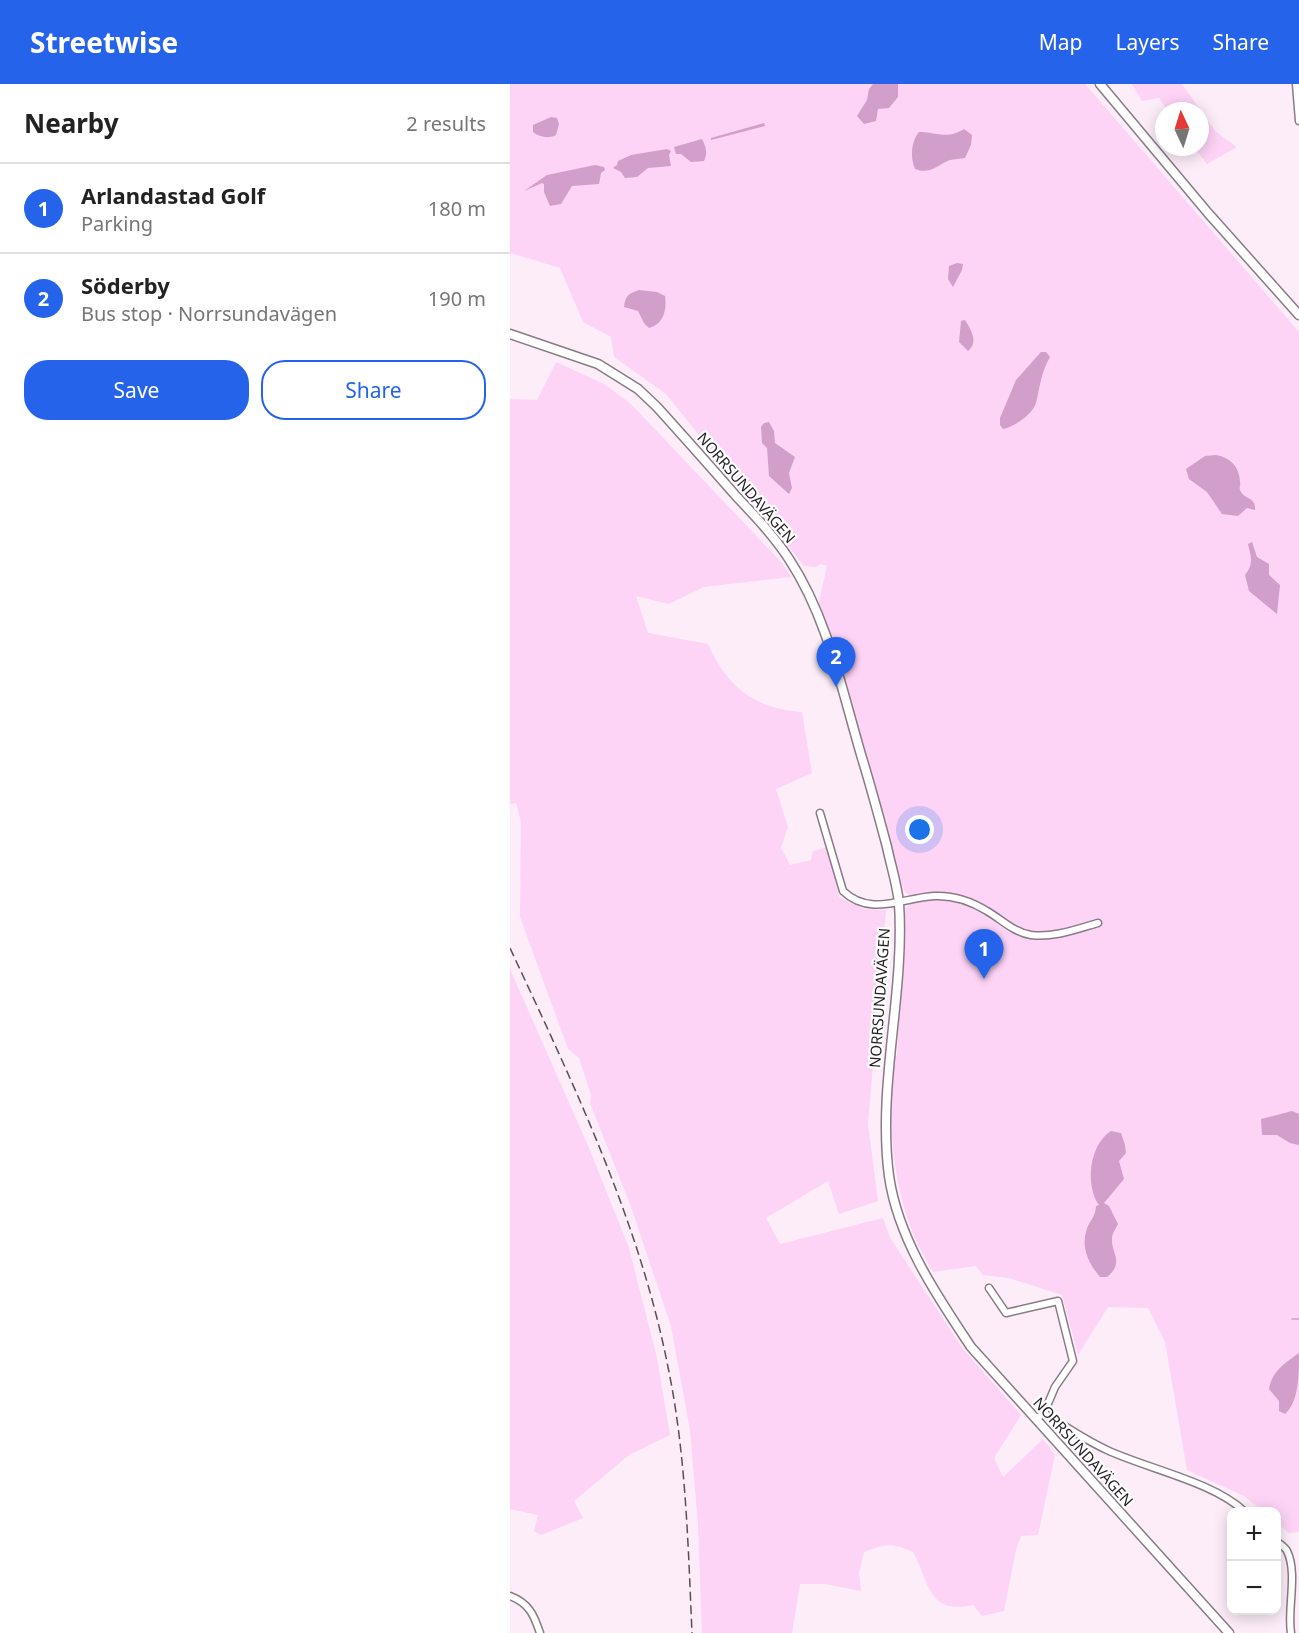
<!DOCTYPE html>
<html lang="en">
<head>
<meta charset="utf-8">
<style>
	:root { --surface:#fff; --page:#f2f2f2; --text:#222; --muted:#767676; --line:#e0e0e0; --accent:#2563eb }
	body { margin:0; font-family:"Noto Sans",sans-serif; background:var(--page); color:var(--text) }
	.controls { position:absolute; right:18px; bottom:18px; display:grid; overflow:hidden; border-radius:12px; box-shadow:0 3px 15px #0003 }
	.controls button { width:54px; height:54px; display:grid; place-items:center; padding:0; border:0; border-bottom:2px solid var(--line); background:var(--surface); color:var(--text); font:30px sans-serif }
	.compass { position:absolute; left:645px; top:18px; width:54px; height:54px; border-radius:50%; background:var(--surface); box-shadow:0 3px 15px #0003; rotate:356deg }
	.you { position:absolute; left:410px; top:746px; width:21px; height:21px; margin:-15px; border:4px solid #fff; border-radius:50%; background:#1a73e8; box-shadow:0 0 0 9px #1a73e833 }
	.badge { display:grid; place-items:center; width:39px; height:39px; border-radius:50%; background:var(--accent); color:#fff; font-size:20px; font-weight:700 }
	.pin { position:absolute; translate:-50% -50px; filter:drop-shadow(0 2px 3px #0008) }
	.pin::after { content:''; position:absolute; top:32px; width:21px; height:18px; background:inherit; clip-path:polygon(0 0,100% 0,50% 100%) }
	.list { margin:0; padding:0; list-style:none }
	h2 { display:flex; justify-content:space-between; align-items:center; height:78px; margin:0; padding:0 24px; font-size:26px }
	h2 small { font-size:20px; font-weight:400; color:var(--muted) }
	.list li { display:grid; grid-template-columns:39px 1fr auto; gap:18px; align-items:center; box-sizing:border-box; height:90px; padding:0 24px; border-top:2px solid var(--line) }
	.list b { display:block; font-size:22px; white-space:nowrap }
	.list p { margin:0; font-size:20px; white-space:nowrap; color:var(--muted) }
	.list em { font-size:20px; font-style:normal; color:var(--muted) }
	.actions { display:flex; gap:12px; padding:18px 24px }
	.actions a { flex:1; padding:14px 0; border:2px solid var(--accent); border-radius:24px; text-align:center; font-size:21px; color:var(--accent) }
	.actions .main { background:var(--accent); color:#fff }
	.map { position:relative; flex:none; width:789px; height:1549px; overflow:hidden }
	header { display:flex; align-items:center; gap:36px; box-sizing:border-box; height:84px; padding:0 30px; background:var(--accent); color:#fff }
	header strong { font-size:28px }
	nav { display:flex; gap:33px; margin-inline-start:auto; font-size:21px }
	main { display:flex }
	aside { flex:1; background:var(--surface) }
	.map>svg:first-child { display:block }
	.green { fill:#fdd3f6 }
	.water { fill:#d29eca }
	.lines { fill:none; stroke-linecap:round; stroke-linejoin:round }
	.stream { stroke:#d29eca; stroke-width:1.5 }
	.street-casing { stroke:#887b86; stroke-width:9 }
	.secondary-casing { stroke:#887b86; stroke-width:11 }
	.street { stroke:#fff; stroke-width:6 }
	.secondary { stroke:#fff; stroke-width:8 }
	.rail { stroke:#575057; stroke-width:1.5; stroke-dasharray:9 4.5; stroke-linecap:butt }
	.labels { text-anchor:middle; stroke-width:4.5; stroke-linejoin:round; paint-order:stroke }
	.street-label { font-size:15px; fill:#241f24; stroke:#fff }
</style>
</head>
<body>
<header>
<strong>Streetwise</strong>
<nav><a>Map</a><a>Layers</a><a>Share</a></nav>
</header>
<main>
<aside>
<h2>Nearby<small>2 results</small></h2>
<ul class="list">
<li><span class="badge">1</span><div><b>Arlandastad Golf</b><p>Parking</p></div><em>180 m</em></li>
<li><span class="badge">2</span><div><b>Söderby</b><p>Bus stop · Norrsundavägen</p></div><em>190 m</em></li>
</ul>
<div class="actions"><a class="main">Save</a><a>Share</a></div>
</aside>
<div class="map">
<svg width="789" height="1549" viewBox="0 0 789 1549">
	<rect width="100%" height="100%" fill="#fcedf9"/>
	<g class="green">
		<path d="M 0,0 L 575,0 L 789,248 L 789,1448 L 779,1449 L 767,1439 L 766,1428 L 753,1427 L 734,1412 L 677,1386 L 655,1258 L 638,1224 L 598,1223 L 568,1271 L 552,1211 L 499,1194 L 473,1191 L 466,1182 L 423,1188 C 416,1175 407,1161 402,1147 C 381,1092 378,1032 383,974 L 387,972 L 395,824 L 400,821 L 400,812 L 394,807 L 309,518 L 317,482 L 311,480 L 306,483 L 294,482 L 156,310 L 104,273 L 101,253 L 73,238 L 50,184 L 0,169 Z"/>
		<path d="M 622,0 L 672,0 L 706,48 L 727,63 L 697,80 L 684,63 L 690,63 L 690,27 L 658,27 L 649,14 L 632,17 Z"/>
		<path d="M 46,278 L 94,300 L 121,320 L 273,480 L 281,493 L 194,503 L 159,520 L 126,512 L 138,549 L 198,560 C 218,604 244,624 292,628 L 302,689 L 266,705 L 278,743 L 271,764 L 280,781 L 301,776 L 303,767 L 318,763 L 329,813 L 354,825 L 376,826 L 358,1040 L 368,1117 L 329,1130 L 318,1097 L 256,1134 L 270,1160 L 373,1134 L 380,1154 L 453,1265 L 511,1331 L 484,1374 L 493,1393 L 533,1355 L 545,1371 L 528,1451 L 511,1452 L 506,1466 L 494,1527 L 472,1532 L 463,1521 C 417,1531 420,1498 403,1468 C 382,1458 375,1460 354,1468 L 349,1489 L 351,1507 L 315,1500 L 290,1500 L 282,1549 L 192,1549 L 188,1440 L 180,1346 L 161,1242 L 120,1120 L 80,1019 L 81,1011 L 69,974 L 58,965 L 10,833 L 11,738 L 6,719 L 0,720 L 0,315 L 27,316 Z"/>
		<path d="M 0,885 L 79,1064 L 119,1164 L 147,1274 L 160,1351 L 119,1371 L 64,1417 L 73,1434 L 31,1451 L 24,1447 L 28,1431 L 0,1425 Z"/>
	</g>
	<g class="water">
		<path d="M 363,0 L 388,0 L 388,13 L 379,24 L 368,25 L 366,37 L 354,40 L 347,32 L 357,16 L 359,5 Z"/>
		<path d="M 41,33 L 47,34 L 49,40 L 46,51 C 39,55 29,53 23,48 L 23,41 Z"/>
		<path d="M 254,39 L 255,42 L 201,56 L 201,54 Z"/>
		<path d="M 454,45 L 462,51 L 461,61 L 455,74 C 450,75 445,75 440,76 C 427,81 420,91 405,85 C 400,74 401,57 409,48 C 427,48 437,56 454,45 Z"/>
		<path d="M 192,55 C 196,63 198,69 194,77 L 181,78 L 171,70 L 166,70 L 164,63 Z"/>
		<path d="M 157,65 L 161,67 L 159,71 L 161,82 L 138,84 L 127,93 L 115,94 L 111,88 L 103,84 L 107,81 L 108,77 L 121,71 Z"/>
		<path d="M 85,81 L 94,83 L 95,86 L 91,89 L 89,100 L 62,102 L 51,120 L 40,122 L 34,108 L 34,100 L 32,99 L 14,107 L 37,91 Z"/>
		<path d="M 447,179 L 453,180 L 452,186 L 443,203 L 438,195 L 439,182 Z"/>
		<path d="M 129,206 L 147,208 L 155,212 C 157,225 154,240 139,244 L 134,239 L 128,227 L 114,223 C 115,212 119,209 129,206 Z"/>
		<path d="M 455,236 C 461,246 469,258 458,267 L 449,258 L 451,237 Z"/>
		<path d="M 531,268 L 536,268 L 540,273 C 531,288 530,303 526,319 C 523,330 504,343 493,345 L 490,341 L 490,334 L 506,296 Z"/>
		<path d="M 259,338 L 264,347 L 265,359 L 285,373 L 279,389 L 282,404 L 279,410 L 259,392 L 257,364 L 252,359 L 251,343 L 254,339 Z"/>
		<path d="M 706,371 C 721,374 729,382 730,398 C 731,404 728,402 731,408 C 736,416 746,413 745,426 L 737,424 L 728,432 L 712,430 L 697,408 L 679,395 L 676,385 L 695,372 Z"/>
		<path d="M 742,458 L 747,473 L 759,480 L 759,491 L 770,501 L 767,530 L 739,507 L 735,491 C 744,479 741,473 738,460 Z"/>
		<path d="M 782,1027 L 789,1030 L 789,1061 L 780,1059 L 767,1051 L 752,1051 L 751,1035 Z"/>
		<path d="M 601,1047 L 611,1049 L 615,1061 L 616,1069 L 609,1077 L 614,1095 L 594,1119 L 599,1122 L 608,1140 C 606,1144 602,1150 602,1154 C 601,1170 615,1178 597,1193 L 590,1193 C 580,1181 571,1165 576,1148 C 578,1138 586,1133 586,1122 L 589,1121 C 575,1102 579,1061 601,1047 Z"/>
		<path d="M 789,1269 C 789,1290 789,1318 775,1330 L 769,1327 L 769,1317 L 759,1305 C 762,1287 775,1279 789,1269 Z"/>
	</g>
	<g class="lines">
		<path class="stream" d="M 782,1235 L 789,1235"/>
		<g class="street-casing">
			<g id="street">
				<path d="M 786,0 L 789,37"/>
				<path d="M 310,729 L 333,807 C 360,833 392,814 424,812 C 443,811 461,817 477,827 C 491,835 503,848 521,851 C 543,854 567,845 588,839"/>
				<path d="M 479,1204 L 496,1229 L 548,1217 L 563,1277 L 545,1303 L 534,1329"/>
				<path d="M 526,1335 L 534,1329 C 555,1342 575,1356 597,1366 C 638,1385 704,1398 735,1428"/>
				<path d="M 766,1457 C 770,1460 775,1463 777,1467 C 788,1489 777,1525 781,1549"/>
				<path d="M 0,1512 C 19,1519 24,1531 30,1549"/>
			</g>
		</g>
		<g class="secondary-casing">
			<g id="secondary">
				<path d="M 590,0 L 698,129 L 789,231"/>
				<path d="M 0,250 L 88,280 L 128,305 L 147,323 C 174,353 200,382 226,412 C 245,432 264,452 279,475 C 318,534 332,607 352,674 C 361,703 369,733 377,763 C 381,782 387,800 389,819 C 395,910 367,1001 379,1092 C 388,1155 427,1212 461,1263 L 719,1549"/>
			</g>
		</g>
		<use href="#street" class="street"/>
		<use href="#secondary" class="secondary"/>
		<path class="rail" d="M 0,864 C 63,999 129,1136 158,1283 C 176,1370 178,1460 182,1549"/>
	</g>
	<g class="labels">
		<g class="street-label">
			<text transform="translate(236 404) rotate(49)" y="5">NORRSUNDAVÄGEN</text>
			<text transform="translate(370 914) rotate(-86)" y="5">NORRSUNDAVÄGEN</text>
			<text transform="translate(573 1368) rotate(48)" y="5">NORRSUNDAVÄGEN</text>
		</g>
	</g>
</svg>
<div class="controls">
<button>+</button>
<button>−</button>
</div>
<svg class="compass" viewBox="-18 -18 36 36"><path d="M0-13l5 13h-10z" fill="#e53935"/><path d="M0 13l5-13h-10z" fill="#767676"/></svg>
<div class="you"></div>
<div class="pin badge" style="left:474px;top:895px">1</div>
<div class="pin badge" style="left:326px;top:603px">2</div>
</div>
</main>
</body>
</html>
